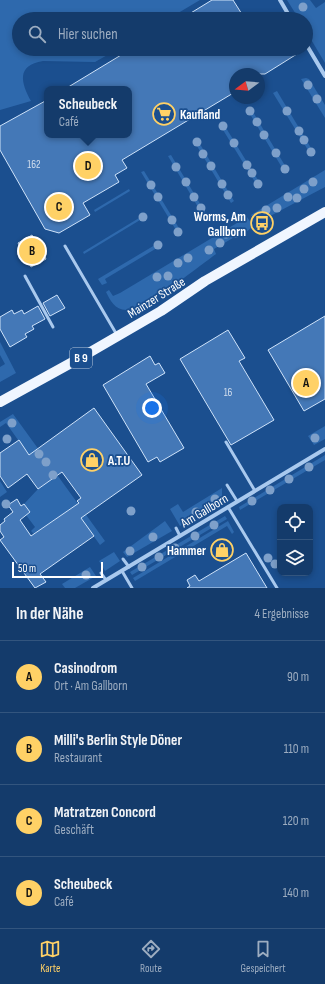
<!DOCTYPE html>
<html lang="de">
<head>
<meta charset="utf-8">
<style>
	:root { --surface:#143b6b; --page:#1d4271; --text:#f1f3f6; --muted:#9dadc1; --line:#33557e; --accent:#ffd166 }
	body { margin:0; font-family:"Sofia Sans Condensed",sans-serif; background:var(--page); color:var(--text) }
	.controls { position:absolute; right:12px; bottom:12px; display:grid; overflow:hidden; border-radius:8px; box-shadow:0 2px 6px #0003 }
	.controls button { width:36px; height:36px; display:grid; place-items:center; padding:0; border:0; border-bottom:1px solid var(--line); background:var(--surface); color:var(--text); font:20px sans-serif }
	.compass { position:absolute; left:229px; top:68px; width:36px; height:36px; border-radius:50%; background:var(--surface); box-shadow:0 2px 6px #0003; rotate:254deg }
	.scale { position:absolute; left:12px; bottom:10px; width:91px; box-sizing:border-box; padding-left:4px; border:2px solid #fff; border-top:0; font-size:11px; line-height:14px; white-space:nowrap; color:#fff; -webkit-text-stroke:3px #1b4f8f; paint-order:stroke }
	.you { position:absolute; left:152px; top:408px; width:14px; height:14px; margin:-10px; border:3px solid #fff; border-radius:50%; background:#1a73e8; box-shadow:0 0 0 6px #1a73e833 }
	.badge { display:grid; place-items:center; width:26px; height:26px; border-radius:50%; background:var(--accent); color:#111; font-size:13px; font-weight:700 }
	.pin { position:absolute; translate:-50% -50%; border:2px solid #fff; box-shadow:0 1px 4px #0006 }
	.popup { position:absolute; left:44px; top:86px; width:88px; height:52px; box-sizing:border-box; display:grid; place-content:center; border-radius:8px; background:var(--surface); filter:drop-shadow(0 1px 3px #0005); font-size:13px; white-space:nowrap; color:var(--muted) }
	.popup b { font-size:15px; color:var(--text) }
	.popup::after { content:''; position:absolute; left:50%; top:100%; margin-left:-8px; border:8px solid transparent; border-top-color:var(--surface) }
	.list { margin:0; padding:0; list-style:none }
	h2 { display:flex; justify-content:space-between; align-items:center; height:52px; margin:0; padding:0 16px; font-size:17px }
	h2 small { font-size:13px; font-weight:400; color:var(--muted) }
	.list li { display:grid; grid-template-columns:26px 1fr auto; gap:12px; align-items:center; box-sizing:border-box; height:72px; padding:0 16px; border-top:1px solid var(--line) }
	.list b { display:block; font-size:15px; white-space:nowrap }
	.list p { margin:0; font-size:13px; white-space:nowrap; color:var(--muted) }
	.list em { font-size:13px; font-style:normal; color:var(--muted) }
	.icon { flex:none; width:22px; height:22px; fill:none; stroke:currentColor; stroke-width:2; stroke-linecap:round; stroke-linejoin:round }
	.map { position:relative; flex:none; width:325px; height:588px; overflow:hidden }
	.search { position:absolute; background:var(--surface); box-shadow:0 2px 6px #0003; left:12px; right:12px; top:12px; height:44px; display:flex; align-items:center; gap:10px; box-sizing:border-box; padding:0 14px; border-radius:22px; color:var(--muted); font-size:15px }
	.sheet { height:340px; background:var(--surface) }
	nav { display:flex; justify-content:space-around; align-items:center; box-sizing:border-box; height:56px; border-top:1px solid var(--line); background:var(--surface); font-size:11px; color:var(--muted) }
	nav a { display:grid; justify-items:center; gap:2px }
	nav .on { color:var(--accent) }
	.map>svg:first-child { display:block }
	.green { fill:#2e69ad }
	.building { fill:#4478b7; stroke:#cfe3fa }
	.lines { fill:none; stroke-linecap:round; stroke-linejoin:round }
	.service { stroke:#a9c9ee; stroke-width:3 }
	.minor { stroke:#a9c9ee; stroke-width:4 }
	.primary { stroke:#f0f6ff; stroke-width:10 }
	.tree { fill:#7ea0ca }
	.labels { text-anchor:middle; stroke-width:3.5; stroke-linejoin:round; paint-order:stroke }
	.number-label { font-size:11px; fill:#d0dded }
	.shield { fill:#1b4f8f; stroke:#bbcadd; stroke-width:1 }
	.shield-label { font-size:12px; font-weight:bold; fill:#fff }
	.poi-label { font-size:13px; font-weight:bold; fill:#fff; stroke:#1b4f8f; text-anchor:start }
	.street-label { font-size:13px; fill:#fff; stroke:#1b4f8f }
</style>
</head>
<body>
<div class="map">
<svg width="325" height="588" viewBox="0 0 325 588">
	<rect width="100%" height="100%" fill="#1b4f8f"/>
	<g class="green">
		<path d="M 0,0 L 200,0 L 168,19 L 19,19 L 19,49 L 118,49 L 95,62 L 43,61 C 16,65 21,83 31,101 L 0,110 Z"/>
		<path d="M 287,0 L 310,0 L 316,8 L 325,2 L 325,63 L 306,31 L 306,19 L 299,19 Z"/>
		<path d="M 306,78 L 309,79 L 325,105 L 325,118 L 301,79 Z"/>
		<path d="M 277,91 L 314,153 L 311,155 L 273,93 Z"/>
		<path d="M 250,107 L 287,169 L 284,171 L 247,109 Z"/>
		<path d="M 223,123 L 261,185 L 258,187 L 220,125 Z"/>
		<path d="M 197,139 L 234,201 L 231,203 L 194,141 Z"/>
		<path d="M 171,155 L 208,217 L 205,219 L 168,156 Z"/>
		<path d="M 325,170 L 325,187 L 257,223 L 251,215 Z"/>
		<path d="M 144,171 L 182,233 L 179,235 L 141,172 Z"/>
		<path d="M 129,189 L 130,191 L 95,212 L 94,210 Z"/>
		<path d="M 144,215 L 145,217 L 84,254 L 83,252 Z"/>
		<path d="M 247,217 L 253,226 L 242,236 L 238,235 L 214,249 L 216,254 C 198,267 145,310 126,310 C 115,310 110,300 106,292 L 109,290 L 113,296 L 120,293 Z"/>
		<path d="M 160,242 L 162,245 L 105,279 L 107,283 L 102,285 L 98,279 Z"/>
		<path d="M 0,342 L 16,373 L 0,382 L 0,367 L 5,364 L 0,355 Z"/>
		<path d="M 13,414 L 105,541 L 100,545 L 73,507 L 34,534 L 31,531 L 35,527 L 26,515 L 30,512 L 24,504 L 38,489 L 48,482 L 6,423 L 0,427 L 0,422 Z"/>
		<path d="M 325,426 L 325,439 L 314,445 L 308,436 Z"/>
		<path d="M 325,455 L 325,460 L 240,510 L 239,507 Z"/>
		<path d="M 0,481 L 7,492 L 0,497 Z"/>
		<path d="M 222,488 L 222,496 L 218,503 L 180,526 L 170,509 L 178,504 L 183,512 Z"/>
		<path d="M 225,516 L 227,519 L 132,575 L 130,572 Z"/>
		<path d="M 165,521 L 172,531 L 127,557 L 123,552 Z"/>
		<path d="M 228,521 L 234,532 L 232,534 L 227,526 L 135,581 L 133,578 Z"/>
		<path d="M 114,552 L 120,561 L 105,571 L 99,561 Z"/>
		<path d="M 90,567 L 96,576 L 75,588 L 65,588 L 62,584 Z"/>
	</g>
	<g class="building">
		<path d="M 212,0 L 233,0 L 245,19 L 181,19 Z"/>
		<path d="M 131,49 L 305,49 L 265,74 L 235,74 L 235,92 L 122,160 L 127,168 L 115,175 L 119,182 L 83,203 L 90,215 L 59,233 L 45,229 L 0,150 L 0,126 L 47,100 L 47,135 L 129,135 L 129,89 L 65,89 Z"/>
		<path d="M 32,235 L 46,259 L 31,267 L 18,243 Z"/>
		<path d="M 57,295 L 65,308 L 50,316 L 43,303 Z"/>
		<path d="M 38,306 L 45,319 L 32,326 L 34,329 L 25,334 L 27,337 L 10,347 L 0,329 L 0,317 L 12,310 L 14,314 L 22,310 L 24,314 Z"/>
		<path d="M 325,316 L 325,399 L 304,411 L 268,350 Z"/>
		<path d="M 228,330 L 245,358 L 239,361 L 274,420 L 231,445 L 180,359 Z"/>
		<path d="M 150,356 L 155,365 L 159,363 L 165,373 L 146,384 L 184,448 L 160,462 L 157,457 L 148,462 L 103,385 Z"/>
		<path d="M 94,408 L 142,475 L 81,518 L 94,536 L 40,574 L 46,582 L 35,588 L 0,540 L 4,537 L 0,531 L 0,525 L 5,521 L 4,519 L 13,512 L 8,505 L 17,499 L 21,506 L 24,504 L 30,512 L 20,520 L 31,536 L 79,503 L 77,501 L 81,498 L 62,472 L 38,489 L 27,474 L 8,488 L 0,476 L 0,453 L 19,440 L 29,455 Z"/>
		<path d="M 246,553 L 267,588 L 187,588 L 190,586 L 187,580 L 195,575 L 199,581 Z"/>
	</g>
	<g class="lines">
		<g class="service">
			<path d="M 65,246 L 117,335"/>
			<path d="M 25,276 L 53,327"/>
			<path d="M 226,442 L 255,491"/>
			<path d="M 227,485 L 237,501"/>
			<path d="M 228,507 L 277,588"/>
			<path d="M 176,528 L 180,536"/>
			<path d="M 123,559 L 129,567"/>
			<path d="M 122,571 L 132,588"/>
			<path d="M 101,573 L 106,580"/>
		</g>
		<g class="minor">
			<path d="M 280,0 L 291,19"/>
			<path d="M 306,44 L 325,76"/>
			<path d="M 93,588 L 325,449"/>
		</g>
		<path class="primary" d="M 0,402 L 80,358 L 161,311 L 205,281 L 325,212"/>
	</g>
	<g class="tree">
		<circle cx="303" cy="7" r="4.5"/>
		<circle cx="308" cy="85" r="4.5"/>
		<circle cx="317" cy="99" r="4.5"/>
		<circle cx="250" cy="111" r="4.5"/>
		<circle cx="287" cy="111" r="4.5"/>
		<circle cx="257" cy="122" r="4.5"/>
		<circle cx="223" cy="126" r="4.5"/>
		<circle cx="299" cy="131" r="4.5"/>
		<circle cx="264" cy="135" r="4.5"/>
		<circle cx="304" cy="140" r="4.5"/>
		<circle cx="197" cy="142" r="4.5"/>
		<circle cx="234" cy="143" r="4.5"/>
		<circle cx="311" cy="152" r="4.5"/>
		<circle cx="276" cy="153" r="4.5"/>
		<circle cx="203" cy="154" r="4.5"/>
		<circle cx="247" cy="165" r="4.5"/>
		<circle cx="211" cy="166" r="4.5"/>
		<circle cx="176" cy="167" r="4.5"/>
		<circle cx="285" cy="169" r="4.5"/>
		<circle cx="252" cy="173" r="4.5"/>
		<circle cx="186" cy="182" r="4.5"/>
		<circle cx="313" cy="182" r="4.5"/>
		<circle cx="222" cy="184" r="4.5"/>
		<circle cx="258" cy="184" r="4.5"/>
		<circle cx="151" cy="185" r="4.5"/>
		<circle cx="304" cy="189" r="4.5"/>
		<circle cx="228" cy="195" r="4.5"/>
		<circle cx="158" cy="197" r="4.5"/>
		<circle cx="194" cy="197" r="4.5"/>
		<circle cx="288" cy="197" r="4.5"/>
		<circle cx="297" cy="198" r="4.5"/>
		<circle cx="201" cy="208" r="4.5"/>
		<circle cx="277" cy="208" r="4.5"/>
		<circle cx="266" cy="210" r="4.5"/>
		<circle cx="143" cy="217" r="4.5"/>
		<circle cx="259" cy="218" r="4.5"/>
		<circle cx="172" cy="220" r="4.5"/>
		<circle cx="178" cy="232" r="4.5"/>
		<circle cx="236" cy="233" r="4.5"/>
		<circle cx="226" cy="234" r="4.5"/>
		<circle cx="220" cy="243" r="4.5"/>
		<circle cx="158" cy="245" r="4.5"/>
		<circle cx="209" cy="250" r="4.5"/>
		<circle cx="188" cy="258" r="4.5"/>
		<circle cx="178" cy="263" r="4.5"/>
		<circle cx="168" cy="276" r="4.5"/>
		<circle cx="157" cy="277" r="4.5"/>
		<circle cx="12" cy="423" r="4.5"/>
		<circle cx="315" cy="438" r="4.5"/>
		<circle cx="7" cy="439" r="4.5"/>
		<circle cx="39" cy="454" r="4.5"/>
		<circle cx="46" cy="462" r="4.5"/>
		<circle cx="309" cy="467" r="4.5"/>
		<circle cx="53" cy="475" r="4.5"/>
		<circle cx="289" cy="479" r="4.5"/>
		<circle cx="270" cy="490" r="4.5"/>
		<circle cx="215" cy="499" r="4.5"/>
		<circle cx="252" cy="501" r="4.5"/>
		<circle cx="6" cy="504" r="4.5"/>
		<circle cx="131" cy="511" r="4.5"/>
		<circle cx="196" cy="512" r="4.5"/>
		<circle cx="214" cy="525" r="4.5"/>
		<circle cx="195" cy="536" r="4.5"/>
		<circle cx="153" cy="537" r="4.5"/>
		<circle cx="175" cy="548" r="4.5"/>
		<circle cx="130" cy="551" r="4.5"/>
		<circle cx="159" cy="557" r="4.5"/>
		<circle cx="268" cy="558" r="4.5"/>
		<circle cx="275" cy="564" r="4.5"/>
		<circle cx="142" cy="567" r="4.5"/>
		<circle cx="86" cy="575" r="4.5"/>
	</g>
	<defs>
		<g id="supermarket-ring" transform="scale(1.15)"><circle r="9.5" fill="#1b4f8f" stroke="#ffd166" stroke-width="1.5"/><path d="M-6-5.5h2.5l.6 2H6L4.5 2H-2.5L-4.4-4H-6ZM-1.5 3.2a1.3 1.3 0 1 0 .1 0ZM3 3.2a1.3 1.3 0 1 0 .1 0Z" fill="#ffd166"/></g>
		<g id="bus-ring" transform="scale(1.15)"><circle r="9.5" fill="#1b4f8f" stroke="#ffd166" stroke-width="1.5"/><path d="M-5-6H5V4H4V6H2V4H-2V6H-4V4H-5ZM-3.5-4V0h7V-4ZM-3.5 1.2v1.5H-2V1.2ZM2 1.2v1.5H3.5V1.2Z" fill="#ffd166"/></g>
		<g id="shop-ring" transform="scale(1.15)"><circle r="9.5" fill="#1b4f8f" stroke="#ffd166" stroke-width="1.5"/><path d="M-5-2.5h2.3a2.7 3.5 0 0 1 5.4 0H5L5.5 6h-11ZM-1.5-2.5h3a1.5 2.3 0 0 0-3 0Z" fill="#ffd166"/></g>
	</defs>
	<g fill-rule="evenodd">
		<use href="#supermarket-ring" x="164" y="114"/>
		<use href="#bus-ring" x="262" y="223"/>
		<use href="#shop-ring" x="92" y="460"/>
		<use href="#shop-ring" x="222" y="550"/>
	</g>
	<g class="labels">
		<g class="number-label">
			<text x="34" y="168">162</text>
			<text x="228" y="396">16</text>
		</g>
		<rect class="shield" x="70" y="348" width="22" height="20" rx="3"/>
		<g class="shield-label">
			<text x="81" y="362">B 9</text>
		</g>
		<g class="poi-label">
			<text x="180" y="119">Kaufland</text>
			<text x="246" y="221" text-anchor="end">Worms, Am<tspan x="246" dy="15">Gallborn</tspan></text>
			<text x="108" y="465">A.T.U</text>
			<text x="206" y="555" text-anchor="end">Hammer</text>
		</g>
		<g class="street-label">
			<text transform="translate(156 297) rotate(-32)" y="5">Mainzer Straße</text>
			<text transform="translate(204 510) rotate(-31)" y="5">Am Gallborn</text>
		</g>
	</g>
</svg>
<div class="controls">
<button><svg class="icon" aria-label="locate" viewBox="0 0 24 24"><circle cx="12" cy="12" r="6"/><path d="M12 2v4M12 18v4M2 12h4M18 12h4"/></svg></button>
<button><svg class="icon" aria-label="layers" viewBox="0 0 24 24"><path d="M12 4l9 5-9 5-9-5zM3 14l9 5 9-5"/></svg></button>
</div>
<svg class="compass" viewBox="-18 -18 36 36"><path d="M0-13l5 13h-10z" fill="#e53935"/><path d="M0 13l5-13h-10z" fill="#9dadc1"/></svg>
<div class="scale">50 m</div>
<div class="you"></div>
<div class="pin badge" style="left:306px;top:383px">A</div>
<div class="pin badge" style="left:32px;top:251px">B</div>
<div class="pin badge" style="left:59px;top:207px">C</div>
<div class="pin badge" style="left:88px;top:166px">D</div>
<div class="popup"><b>Scheubeck</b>Café</div>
<div class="search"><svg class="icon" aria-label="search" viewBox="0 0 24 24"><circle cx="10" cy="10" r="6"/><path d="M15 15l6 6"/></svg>Hier suchen</div>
</div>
<section class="sheet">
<h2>In der Nähe<small>4 Ergebnisse</small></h2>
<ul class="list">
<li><span class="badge">A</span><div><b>Casinodrom</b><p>Ort · Am Gallborn</p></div><em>90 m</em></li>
<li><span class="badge">B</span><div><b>Milli's Berlin Style Döner</b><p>Restaurant</p></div><em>110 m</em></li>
<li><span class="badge">C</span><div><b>Matratzen Concord</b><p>Geschäft</p></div><em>120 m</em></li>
<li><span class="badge">D</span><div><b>Scheubeck</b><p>Café</p></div><em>140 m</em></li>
</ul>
</section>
<nav>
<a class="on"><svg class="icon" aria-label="map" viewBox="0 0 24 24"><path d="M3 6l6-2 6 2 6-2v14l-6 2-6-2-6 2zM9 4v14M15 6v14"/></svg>Karte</a>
<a><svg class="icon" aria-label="directions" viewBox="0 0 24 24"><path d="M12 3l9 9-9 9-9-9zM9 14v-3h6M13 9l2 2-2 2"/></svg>Route</a>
<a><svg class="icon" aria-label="saved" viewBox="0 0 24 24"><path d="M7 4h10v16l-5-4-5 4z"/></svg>Gespeichert</a>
</nav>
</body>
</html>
